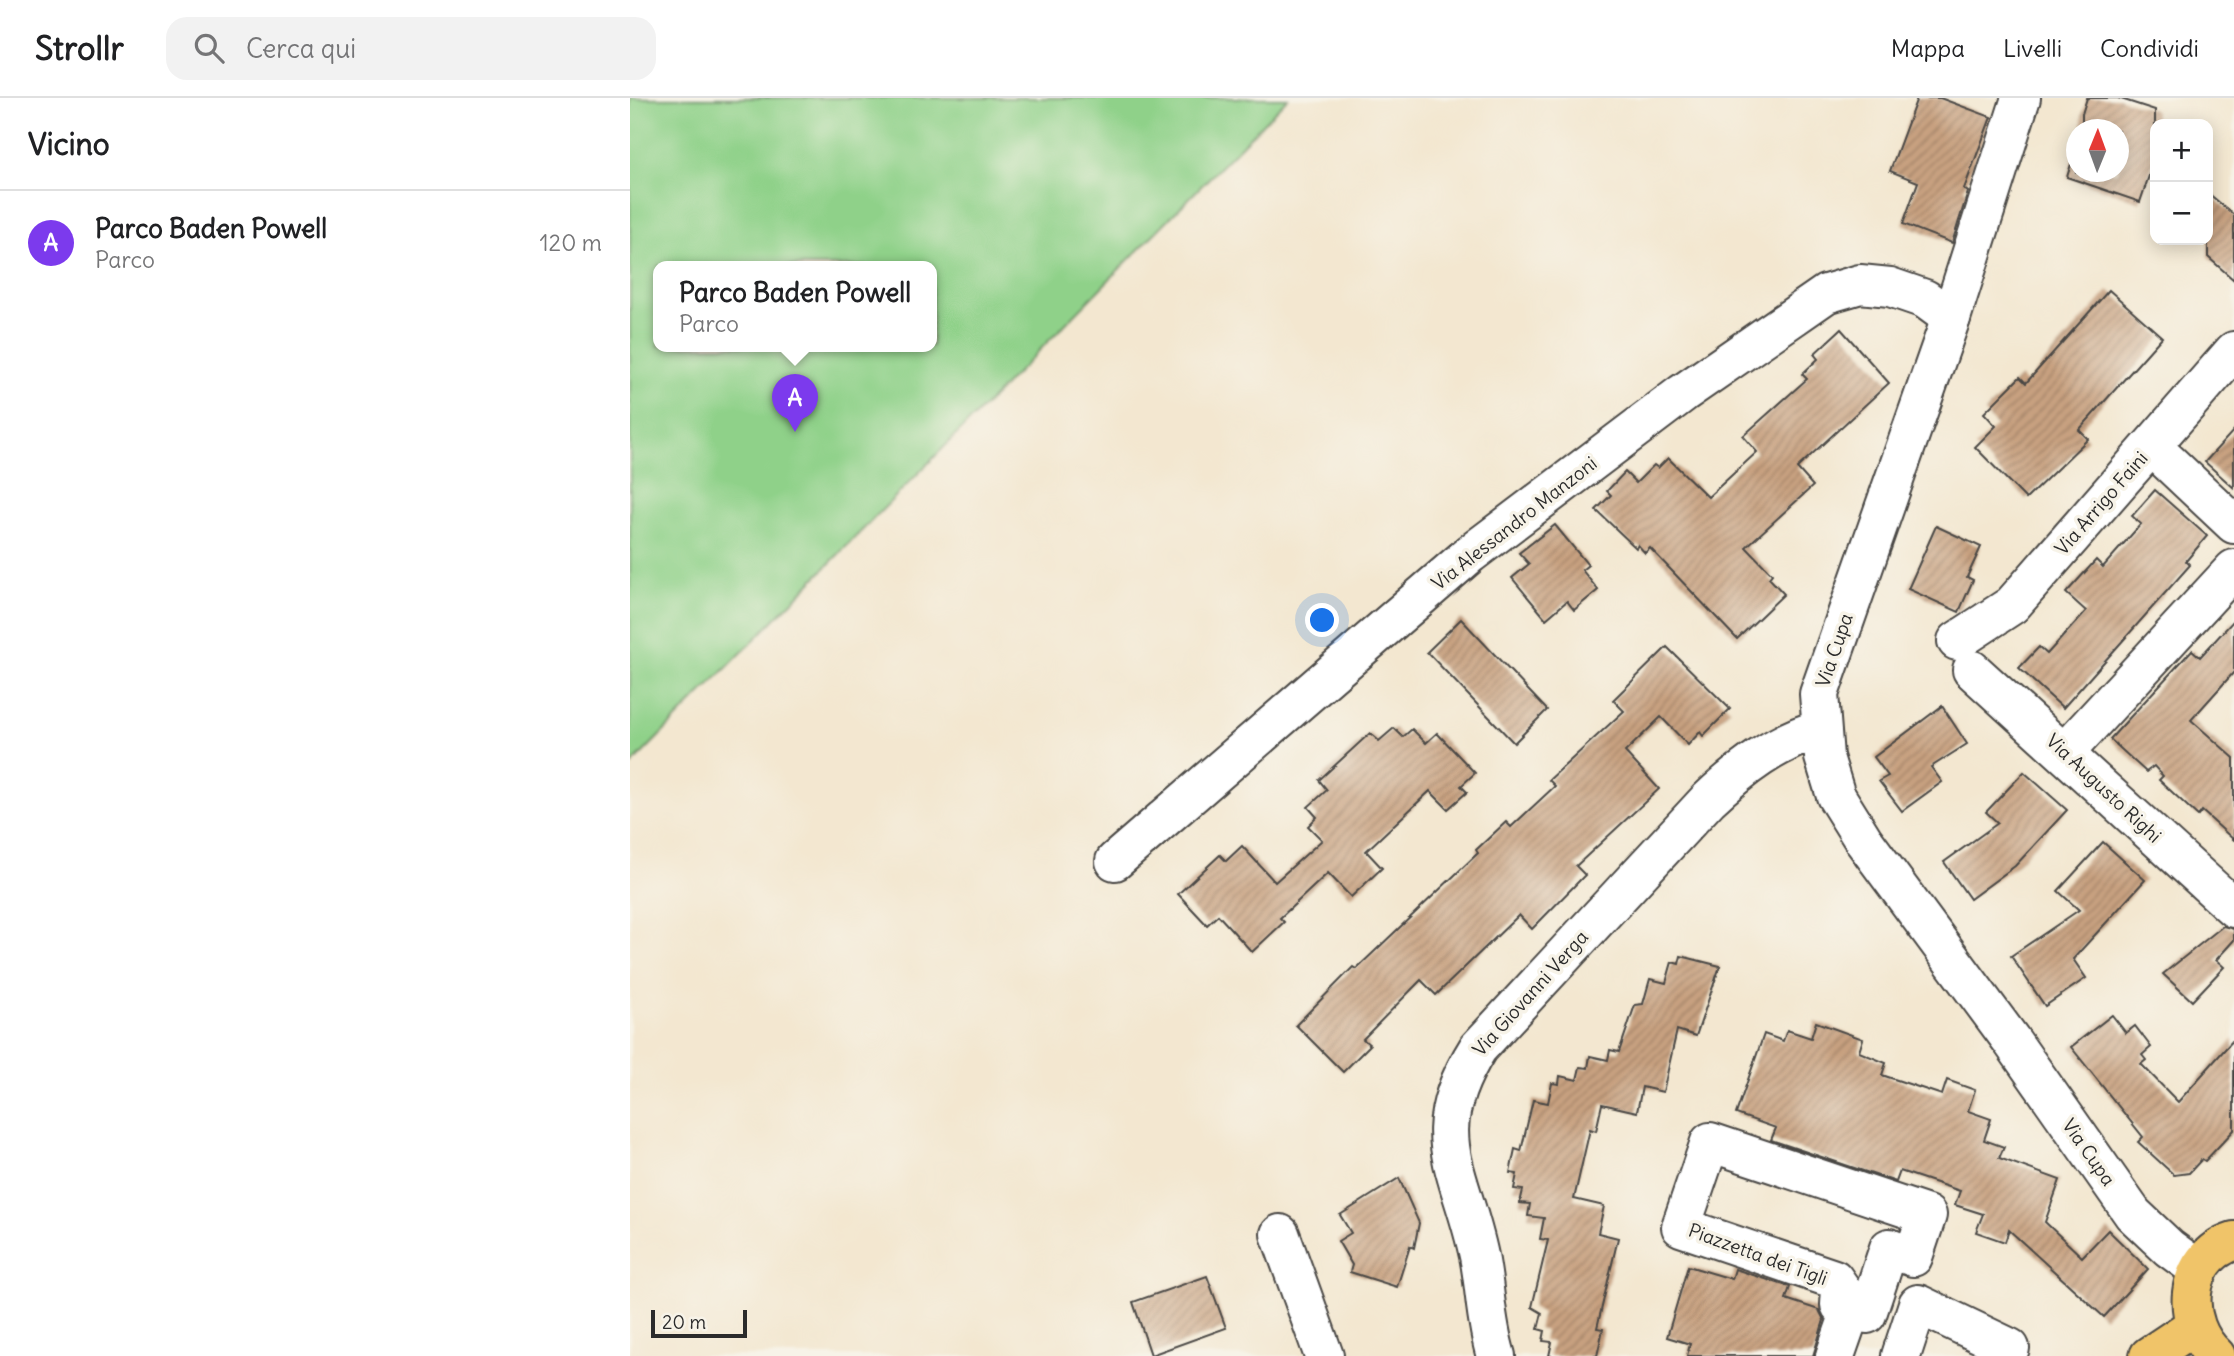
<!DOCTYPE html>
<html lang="it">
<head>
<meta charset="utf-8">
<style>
	:root { --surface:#fff; --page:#f2f2f2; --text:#202124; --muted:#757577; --line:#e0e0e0; --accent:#7c3aed }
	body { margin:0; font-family:Delius,sans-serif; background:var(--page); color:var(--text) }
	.controls { position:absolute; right:21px; top:21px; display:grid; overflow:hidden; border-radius:14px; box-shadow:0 4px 18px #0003 }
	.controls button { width:63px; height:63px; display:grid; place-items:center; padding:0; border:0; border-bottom:2px solid var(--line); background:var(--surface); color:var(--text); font:35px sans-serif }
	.compass { position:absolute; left:1436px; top:21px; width:63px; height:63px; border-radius:50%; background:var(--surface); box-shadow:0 4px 18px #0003; rotate:1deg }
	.scale { position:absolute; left:21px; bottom:18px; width:96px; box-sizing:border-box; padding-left:7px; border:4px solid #2b2b2b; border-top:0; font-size:19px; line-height:24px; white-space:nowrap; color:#2b2b2b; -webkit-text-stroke:5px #f7f3e8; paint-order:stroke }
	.you { position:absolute; left:693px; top:523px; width:24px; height:24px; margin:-18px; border:5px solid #fff; border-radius:50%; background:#1a73e8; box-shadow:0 0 0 10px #1a73e833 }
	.badge { display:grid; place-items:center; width:46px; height:46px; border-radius:50%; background:var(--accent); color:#fff; font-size:23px; font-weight:700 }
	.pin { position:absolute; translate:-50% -58px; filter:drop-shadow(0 2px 4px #0008) }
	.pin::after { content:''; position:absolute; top:37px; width:24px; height:21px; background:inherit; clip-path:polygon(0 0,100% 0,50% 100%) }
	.popup { position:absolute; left:23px; top:163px; width:284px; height:91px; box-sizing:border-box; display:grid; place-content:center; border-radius:14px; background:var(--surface); filter:drop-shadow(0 2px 5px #0005); font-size:23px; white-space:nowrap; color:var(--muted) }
	.popup b { font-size:26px; color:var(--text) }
	.popup::after { content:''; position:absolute; left:50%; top:100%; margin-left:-14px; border:14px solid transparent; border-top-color:var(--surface) }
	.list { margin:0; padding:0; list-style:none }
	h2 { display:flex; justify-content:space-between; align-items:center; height:91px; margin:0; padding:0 28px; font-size:30px }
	h2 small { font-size:23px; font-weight:400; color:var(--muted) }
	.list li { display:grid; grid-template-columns:46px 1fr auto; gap:21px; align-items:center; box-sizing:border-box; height:105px; padding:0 28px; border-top:2px solid var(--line) }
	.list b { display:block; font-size:26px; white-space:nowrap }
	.list p { margin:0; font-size:23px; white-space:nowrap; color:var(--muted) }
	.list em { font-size:23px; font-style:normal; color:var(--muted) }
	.icon { flex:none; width:38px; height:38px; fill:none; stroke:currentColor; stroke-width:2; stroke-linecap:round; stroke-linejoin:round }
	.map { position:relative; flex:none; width:1604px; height:1258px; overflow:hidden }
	header { display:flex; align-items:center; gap:42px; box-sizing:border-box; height:98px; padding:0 35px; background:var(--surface); border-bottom:2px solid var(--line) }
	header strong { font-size:33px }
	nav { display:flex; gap:38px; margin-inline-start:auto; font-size:24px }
	.search { width:490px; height:63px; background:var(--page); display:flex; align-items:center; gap:18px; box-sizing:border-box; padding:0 24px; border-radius:21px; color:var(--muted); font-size:26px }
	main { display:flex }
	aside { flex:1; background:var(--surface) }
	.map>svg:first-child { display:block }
	.park { fill:#8fd189; stroke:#5d7e5a; stroke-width:2; fill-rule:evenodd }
	.building { fill:url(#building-hatch) }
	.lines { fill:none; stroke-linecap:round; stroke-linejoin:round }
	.minor-casing { stroke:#494744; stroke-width:42 }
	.major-casing { stroke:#494744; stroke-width:42 }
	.minor { stroke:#fff; stroke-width:38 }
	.major { stroke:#f0c469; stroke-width:38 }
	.labels { text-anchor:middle; stroke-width:7; stroke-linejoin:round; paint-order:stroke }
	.street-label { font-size:19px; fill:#2b2b2b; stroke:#f7f3e8 }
</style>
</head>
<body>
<header>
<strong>Strollr</strong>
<div class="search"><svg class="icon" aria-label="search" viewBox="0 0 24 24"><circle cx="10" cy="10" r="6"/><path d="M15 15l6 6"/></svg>Cerca qui</div>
<nav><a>Mappa</a><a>Livelli</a><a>Condividi</a></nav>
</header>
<main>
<aside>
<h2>Vicino<small></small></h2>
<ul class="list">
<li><span class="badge">A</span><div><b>Parco Baden Powell</b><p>Parco</p></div><em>120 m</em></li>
</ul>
</aside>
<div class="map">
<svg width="1604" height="1258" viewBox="0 0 1604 1258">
	<defs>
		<pattern id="building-hatch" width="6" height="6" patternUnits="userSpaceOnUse" patternTransform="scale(1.75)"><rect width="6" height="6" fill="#c8a180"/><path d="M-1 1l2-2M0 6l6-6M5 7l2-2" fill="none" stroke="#a38369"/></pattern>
	</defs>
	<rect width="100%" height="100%" fill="#f7f3e8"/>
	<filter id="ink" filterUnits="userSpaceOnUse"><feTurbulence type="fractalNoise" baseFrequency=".0143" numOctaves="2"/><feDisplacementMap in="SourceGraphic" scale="14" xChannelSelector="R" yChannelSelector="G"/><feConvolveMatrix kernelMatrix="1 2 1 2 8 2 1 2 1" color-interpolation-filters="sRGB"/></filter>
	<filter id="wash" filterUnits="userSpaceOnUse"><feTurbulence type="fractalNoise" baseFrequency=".00686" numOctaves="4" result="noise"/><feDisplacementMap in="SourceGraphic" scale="28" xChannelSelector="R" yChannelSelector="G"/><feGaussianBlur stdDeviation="1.57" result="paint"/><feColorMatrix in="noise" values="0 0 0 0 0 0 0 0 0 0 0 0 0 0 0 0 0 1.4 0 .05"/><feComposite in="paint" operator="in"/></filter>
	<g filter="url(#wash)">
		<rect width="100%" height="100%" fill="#f3e7d0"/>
		<path class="park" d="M 0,0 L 658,0 L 0,668 ZM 29,168 L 302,168 L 302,248 L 29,248 Z"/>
		<g id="blocks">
			<g class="building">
				<path d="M 1287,0 L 1310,0 L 1361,19 L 1334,91 L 1338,94 L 1322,145 L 1273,126 L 1288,84 L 1260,73 Z"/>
				<path d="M 1457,0 L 1488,0 L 1525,12 L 1525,60 L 1510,104 L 1437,79 L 1446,50 L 1446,74 L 1488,74 L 1488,32 L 1452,32 L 1452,16 Z"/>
				<path d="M 1578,95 L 1604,117 L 1604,182 L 1578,159 Z"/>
				<path d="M 1479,192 L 1532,239 L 1449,332 L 1458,341 L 1396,401 L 1345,349 L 1366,328 L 1354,315 L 1390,279 L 1396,285 Z"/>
				<path d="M 1211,231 L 1259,285 L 1167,370 L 1183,388 L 1116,449 L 1142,476 L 1139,480 L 1154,496 L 1107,541 L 1020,450 L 1015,455 L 1008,447 L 1006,450 L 966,412 L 981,397 L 977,393 L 995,374 L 1006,385 L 1024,367 L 1028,370 L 1038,360 L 1078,399 L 1127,354 L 1113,338 L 1177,281 L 1172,276 L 1188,261 L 1184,256 Z"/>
				<path d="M 1604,332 L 1604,390 L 1575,364 Z"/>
				<path d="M 1525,392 L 1577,438 L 1556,463 L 1560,467 L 1433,610 L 1389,570 L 1409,549 L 1417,556 L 1456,513 L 1436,495 L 1466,462 L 1473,469 L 1511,426 L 1502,418 Z"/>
				<path d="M 925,427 L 958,467 L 952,472 L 968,492 L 944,512 L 937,503 L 916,521 L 882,480 L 899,466 L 889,455 Z"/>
				<path d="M 1306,428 L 1351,449 L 1337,479 L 1343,482 L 1329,514 L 1278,491 Z"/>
				<path d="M 831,521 L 917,612 L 884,645 L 797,554 Z"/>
				<path d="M 1604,522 L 1604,574 L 1561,622 L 1604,660 L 1604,742 L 1572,713 L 1568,718 L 1529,682 L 1533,678 L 1524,668 L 1516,674 L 1480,641 L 1562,552 L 1570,559 Z"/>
				<path d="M 1037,549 L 1100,611 L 1073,638 L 1070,634 L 1058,647 L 1031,619 L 995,654 L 1029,691 L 946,768 L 955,777 L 902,831 L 889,817 L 806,897 L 791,882 L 733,941 L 740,947 L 713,974 L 666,927 L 723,869 L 726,871 L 848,755 L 846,752 L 876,724 L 881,729 L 925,688 L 919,682 L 994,613 L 983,602 Z"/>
				<path d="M 1312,608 L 1337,646 L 1301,669 L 1312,684 L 1272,713 L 1249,683 L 1258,678 L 1244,659 Z"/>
				<path d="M 764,630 L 773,639 L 782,631 L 796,645 L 807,635 L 845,675 L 831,688 L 837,694 L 818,711 L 800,693 L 736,753 L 752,770 L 721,799 L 698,775 L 650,820 L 654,824 L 622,854 L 588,817 L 577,827 L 548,796 L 590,757 L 596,763 L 612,748 L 645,784 L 692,742 L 678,728 L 687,719 L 678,709 L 697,692 L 689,682 L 740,635 L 749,643 Z"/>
				<path d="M 1394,674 L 1437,712 L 1385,768 L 1340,801 L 1314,764 L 1368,725 L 1356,714 Z"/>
				<path d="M 1473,744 L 1515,782 L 1443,861 L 1456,880 L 1415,908 L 1381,858 L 1449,812 L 1428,793 Z"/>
				<path d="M 1593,828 L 1604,831 L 1604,842 L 1586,862 L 1594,869 L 1562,903 L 1533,876 Z"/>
				<path d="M 1051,858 L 1090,868 L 1066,938 L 1047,932 L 1033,994 L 1012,989 L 1007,1014 L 972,1006 L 966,1033 L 960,1031 L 944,1101 L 974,1108 L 968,1135 L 988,1140 L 967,1230 L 973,1231 L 967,1258 L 919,1258 L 922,1244 L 913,1243 L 915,1233 L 908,1231 L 912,1215 L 902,1209 L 918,1142 L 910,1141 L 914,1120 L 898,1118 L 900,1106 L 890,1105 L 893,1092 L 884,1091 L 887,1076 L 880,1075 L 885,1051 L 891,1053 L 903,1002 L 918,1005 L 922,985 L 929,986 L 930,978 L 947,982 L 950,969 L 958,970 L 960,958 L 978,962 L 980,952 L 989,954 L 1005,907 L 1013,906 L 1020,881 L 1036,885 L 1042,864 L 1049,866 Z"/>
				<path d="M 1482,917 L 1496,935 L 1505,928 L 1521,949 L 1512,957 L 1516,962 L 1511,966 L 1548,1004 L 1604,941 L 1604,1032 L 1575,1063 L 1572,1061 L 1559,1075 L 1544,1077 L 1508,1044 L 1513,1039 L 1441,949 Z"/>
				<path d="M 1186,924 L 1233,941 L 1229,954 L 1256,965 L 1252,977 L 1312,997 L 1317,982 L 1345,992 L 1338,1013 L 1361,1021 L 1354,1042 L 1374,1049 L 1369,1060 L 1430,1082 L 1415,1124 L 1452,1159 L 1478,1132 L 1518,1171 L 1474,1219 L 1379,1132 L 1375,1144 L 1346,1134 L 1353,1116 L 1325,1107 L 1330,1093 L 1270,1073 L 1266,1084 L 1141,1042 L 1146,1030 L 1106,1016 L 1134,936 L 1153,943 L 1157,932 L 1181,940 Z"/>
				<path d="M 769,1080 L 789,1125 L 784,1150 L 780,1148 L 767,1189 L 720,1174 L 722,1167 L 708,1143 L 721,1135 L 710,1117 Z"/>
				<path d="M 1058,1168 L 1102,1181 L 1105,1171 L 1160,1189 L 1156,1201 L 1189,1212 L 1194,1222 L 1183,1258 L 1057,1258 L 1060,1246 L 1037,1239 Z"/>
				<path d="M 577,1178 L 596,1230 L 521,1257 L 503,1204 Z"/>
			</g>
		</g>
	</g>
	<g filter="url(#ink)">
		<use href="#blocks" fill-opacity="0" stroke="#494744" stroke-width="2"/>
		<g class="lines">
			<g class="minor-casing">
				<g id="minor">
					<path d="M 1391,0 L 1321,220 L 1189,596 L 1194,659 L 1206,698 L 1234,743 L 1381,942 L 1503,1116 L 1539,1150 L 1569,1172"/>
					<path d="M 1534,360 L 1604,426"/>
					<path d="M 1327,543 L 1382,507 L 1604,253"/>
					<path d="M 1342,572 L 1604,810"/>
					<path d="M 1435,654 L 1604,471"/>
					<path d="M 485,763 L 840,456 L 1053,295 L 1196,196 L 1230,186 L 1260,189 L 1295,201 L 1321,220"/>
					<path d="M 1080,1044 L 1297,1117 L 1283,1159 L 1259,1150 L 1237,1216 L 1210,1207 L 1211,1191 L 1204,1181 L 1051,1129 Z"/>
					<path d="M 650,1136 L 694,1258"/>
					<path d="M 866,1258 C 855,1222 856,1193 849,1158 C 830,1069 793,1038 848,950 L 1078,702 C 1111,671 1146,644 1190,631"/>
					<path d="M 1205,1258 L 1220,1215"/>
					<path d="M 1271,1258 L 1288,1206 L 1380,1250 L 1373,1258"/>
				</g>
			</g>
			<g class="major-casing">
				<g id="major">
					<path d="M 1519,1258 L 1564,1228"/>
					<path d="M 1586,1258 C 1550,1226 1552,1160 1604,1143"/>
				</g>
			</g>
			<use href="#minor" class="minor"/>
			<use href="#major" class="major"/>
		</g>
	</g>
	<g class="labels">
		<g class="street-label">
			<text transform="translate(1471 405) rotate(-49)" y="7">Via Arrigo Faini</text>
			<text transform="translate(884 425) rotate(-38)" y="7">Via Alessandro Manzoni</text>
			<text transform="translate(1204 552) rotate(-71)" y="7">Via Cupa</text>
			<text transform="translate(1474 690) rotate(43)" y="7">Via Augusto Righi</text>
			<text transform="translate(900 895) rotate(-48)" y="7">Via Giovanni Verga</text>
			<text transform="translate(1459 1054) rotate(55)" y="7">Via Cupa</text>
			<text transform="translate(1128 1156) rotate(20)" y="7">Piazzetta dei Tigli</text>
		</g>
	</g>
</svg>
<div class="controls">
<button>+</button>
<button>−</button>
</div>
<svg class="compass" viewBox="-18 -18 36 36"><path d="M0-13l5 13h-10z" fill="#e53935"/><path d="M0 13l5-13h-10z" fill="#757577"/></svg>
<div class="scale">20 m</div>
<div class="you"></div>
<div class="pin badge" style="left:165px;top:334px">A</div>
<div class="popup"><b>Parco Baden Powell</b>Parco</div>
</div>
</main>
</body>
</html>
